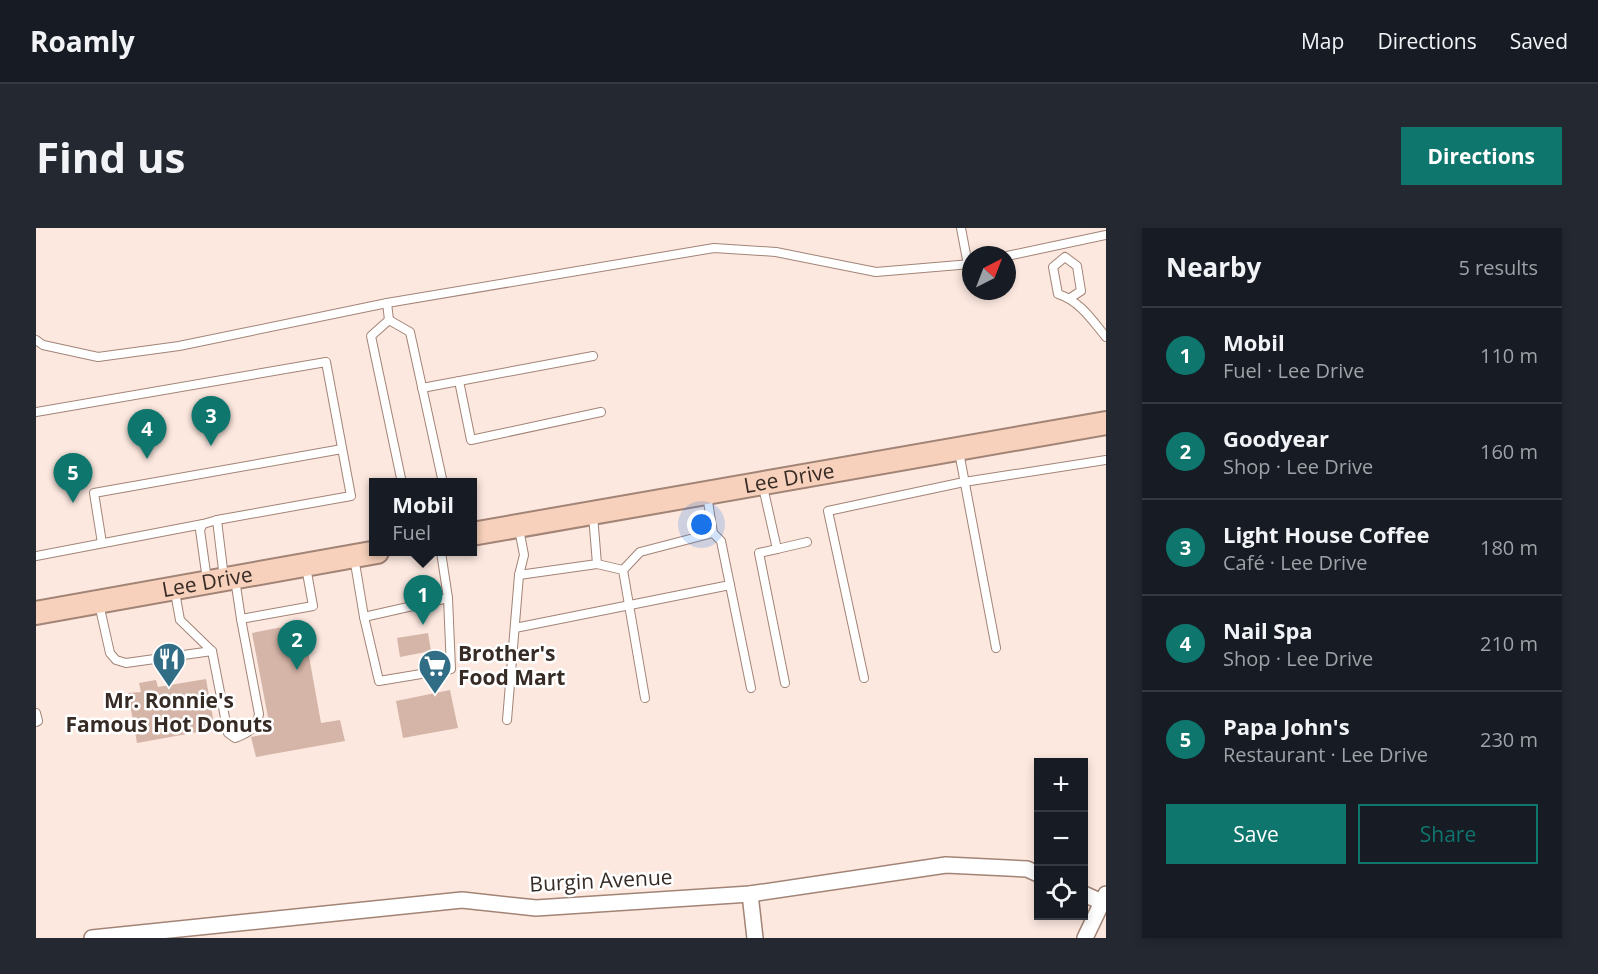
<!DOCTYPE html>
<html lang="en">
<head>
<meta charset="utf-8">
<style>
	:root { --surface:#171b24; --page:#242831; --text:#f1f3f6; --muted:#9ea1a6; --line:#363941; --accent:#0f766e }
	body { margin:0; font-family:"Open Sans",sans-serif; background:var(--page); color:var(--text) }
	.controls { position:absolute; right:18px; bottom:18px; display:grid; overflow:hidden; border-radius:0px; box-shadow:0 3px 9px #0003 }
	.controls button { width:54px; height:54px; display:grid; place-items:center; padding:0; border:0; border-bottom:2px solid var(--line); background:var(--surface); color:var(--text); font:30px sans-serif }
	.compass { position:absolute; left:926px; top:18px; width:54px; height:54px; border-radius:50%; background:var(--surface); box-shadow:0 3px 9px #0003; rotate:42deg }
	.you { position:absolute; left:666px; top:297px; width:21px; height:21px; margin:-15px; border:4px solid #fff; border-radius:50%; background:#1a73e8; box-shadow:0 0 0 9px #1a73e833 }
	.badge { display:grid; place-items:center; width:39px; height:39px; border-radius:50%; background:var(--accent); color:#fff; font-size:20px; font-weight:700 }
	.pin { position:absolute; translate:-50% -50px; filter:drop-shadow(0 2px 3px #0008) }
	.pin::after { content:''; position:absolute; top:32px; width:21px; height:18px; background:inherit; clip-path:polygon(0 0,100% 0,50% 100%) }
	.popup { position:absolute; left:333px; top:250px; width:108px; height:78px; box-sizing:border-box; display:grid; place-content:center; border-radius:0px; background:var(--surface); filter:drop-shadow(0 2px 4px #0005); font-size:20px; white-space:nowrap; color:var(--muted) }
	.popup b { font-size:22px; color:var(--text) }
	.popup::after { content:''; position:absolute; left:50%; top:100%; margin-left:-12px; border:12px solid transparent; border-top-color:var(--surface) }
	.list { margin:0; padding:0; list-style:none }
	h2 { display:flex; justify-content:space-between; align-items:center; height:78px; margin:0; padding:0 24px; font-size:26px }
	h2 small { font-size:20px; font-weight:400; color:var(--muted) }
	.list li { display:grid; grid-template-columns:39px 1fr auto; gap:18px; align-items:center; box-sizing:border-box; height:96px; padding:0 24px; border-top:2px solid var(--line) }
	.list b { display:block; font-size:22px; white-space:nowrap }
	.list p { margin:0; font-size:20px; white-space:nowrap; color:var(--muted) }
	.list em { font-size:20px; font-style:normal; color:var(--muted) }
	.actions { display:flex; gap:12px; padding:18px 24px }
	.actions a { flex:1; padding:14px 0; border:2px solid var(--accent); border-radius:0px; text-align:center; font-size:21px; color:var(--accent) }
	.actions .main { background:var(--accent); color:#fff }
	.icon { flex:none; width:33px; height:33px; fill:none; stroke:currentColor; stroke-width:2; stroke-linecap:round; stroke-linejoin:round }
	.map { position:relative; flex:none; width:1070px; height:710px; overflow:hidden; border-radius:0px }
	header { display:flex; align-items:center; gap:36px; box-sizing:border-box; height:84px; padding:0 30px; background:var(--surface); border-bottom:2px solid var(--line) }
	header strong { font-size:28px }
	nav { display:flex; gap:33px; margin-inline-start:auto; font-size:21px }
	.intro { display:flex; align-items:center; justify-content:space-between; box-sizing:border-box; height:144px; padding:0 36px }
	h1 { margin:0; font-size:42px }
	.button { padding:15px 27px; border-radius:0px; background:var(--accent); color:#fff; font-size:21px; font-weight:700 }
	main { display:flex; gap:36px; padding:0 36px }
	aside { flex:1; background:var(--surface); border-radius:0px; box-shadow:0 3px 9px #0003 }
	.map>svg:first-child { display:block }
	.building { fill:#d5b5a7 }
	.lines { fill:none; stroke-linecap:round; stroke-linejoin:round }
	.lane-casing { stroke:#a28476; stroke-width:10 }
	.street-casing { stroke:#a28476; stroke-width:18 }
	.secondary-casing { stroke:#a28476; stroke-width:26 }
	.lane { stroke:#fff; stroke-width:8 }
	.street { stroke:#fff; stroke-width:15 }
	.secondary { stroke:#f7d1bb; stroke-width:22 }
	.labels { text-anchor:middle; stroke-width:5; stroke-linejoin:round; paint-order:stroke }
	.street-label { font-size:21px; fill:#372b25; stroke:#fff }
	.poi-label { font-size:21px; font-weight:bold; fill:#372b25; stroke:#fff; text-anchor:start }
</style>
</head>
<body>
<header>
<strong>Roamly</strong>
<nav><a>Map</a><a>Directions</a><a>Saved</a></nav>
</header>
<div class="intro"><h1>Find us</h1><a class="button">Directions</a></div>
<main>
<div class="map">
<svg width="1070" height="710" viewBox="0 0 1070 710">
	<rect width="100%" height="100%" fill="#fce8df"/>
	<g class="building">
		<path d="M 267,395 L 285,495 L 304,492 L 309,513 L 220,529 L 215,509 L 235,505 L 216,405 Z"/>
		<path d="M 392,405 L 395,423 L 364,429 L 361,410 Z"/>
		<path d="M 170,451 L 179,501 L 101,515 L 92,465 L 105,464 L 103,455 L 120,452 L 122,459 Z"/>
		<path d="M 414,462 L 422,500 L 367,510 L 360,473 Z"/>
	</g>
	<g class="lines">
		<g class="lane-casing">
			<g id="lane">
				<path d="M 925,0 L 932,37"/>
				<path d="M 971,28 L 1070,7"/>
				<path d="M 1034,70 L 1045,63 L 1041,38 L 1029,29 L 1017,39 L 1022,66 C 1044,73 1056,92 1070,109"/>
				<path d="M 351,75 L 353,92"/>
				<path d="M 0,112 L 7,117 L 62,129 L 143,118 L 351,75 L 678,20 L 740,24 L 840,44 L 935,36"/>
				<path d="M 423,153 L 435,212 L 565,184"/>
				<path d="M 386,160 L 557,128"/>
				<path d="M 0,184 L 290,134 L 315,268 L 181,292"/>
				<path d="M 923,224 L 960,420"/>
				<path d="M 366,255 L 335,108 L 353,92 L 374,104 L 407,255"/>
				<path d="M 727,259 L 741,321 L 723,325 L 749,455"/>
				<path d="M 483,301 L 488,327 L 483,347 L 561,336 L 557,287"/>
				<path d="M 677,305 L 685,313 L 715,460"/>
				<path d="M 66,315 L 58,265 L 306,221"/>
				<path d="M 741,321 L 771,314"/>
				<path d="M 0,328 L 167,296"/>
				<path d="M 318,329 L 328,389 L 412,370 L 405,324"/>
				<path d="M 561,336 L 587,342 L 609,470"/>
				<path d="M 587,342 L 604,324 L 677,305 L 671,267"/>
				<path d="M 199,351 L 205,391 L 277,378 L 270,339"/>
				<path d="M 171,352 L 164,302 L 167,296 L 181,292 L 188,350"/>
				<path d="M 139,364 L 144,392 L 176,423 L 192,505 L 199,510 C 212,505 221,500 223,486 L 205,391"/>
				<path d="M 63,376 L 74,425 L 80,432 L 90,435 L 176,423"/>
				<path d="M 328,389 L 343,453 L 415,441 L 412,370"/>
				<path d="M 479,400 L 694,357"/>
				<path d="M 828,450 L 792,283 L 928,254 L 1070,232"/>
				<path d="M 0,485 L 2,493 L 0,494"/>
				<path d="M 471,492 L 483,347"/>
			</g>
		</g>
		<g class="street-casing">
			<g id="street">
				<path d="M 714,666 L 719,710"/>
				<path d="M 1048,666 L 1070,676"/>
				<path d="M 56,710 L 426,672 L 500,680 L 714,666 L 910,637 L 991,641 L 1002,646"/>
				<path d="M 1049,710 L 1070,666"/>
			</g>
		</g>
		<g class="secondary-casing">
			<g id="secondary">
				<path id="s1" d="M 436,306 L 1070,195"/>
				<path id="s2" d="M 0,385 L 341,324"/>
			</g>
		</g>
		<use href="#lane" class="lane"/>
		<use href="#street" class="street"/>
		<use href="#secondary" class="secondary"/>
	</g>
	<defs>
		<g id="restaurant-pin" transform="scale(1.725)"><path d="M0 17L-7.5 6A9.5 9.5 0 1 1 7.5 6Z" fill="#316e85" stroke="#fff"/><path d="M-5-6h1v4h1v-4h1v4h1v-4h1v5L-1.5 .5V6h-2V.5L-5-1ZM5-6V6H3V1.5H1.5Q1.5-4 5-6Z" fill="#fff"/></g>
		<g id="supermarket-pin" transform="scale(1.725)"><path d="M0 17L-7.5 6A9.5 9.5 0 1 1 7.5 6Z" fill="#316e85" stroke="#fff"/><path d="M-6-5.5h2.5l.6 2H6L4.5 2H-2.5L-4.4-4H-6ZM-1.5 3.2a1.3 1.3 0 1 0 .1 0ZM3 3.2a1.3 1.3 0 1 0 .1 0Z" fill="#fff"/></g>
	</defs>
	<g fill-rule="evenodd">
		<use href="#restaurant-pin" x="133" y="431"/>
		<use href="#supermarket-pin" x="399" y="438"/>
	</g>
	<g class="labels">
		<g class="street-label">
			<text dy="7" stroke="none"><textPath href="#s1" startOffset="322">Lee Drive</textPath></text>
			<text dy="7" stroke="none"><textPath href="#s2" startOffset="174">Lee Drive</textPath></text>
			<text transform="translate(565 653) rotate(-3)" y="7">Burgin Avenue</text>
		</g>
		<g class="poi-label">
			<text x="422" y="433">Brother's<tspan x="422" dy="24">Food Mart</tspan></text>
			<text x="133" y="480" text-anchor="middle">Mr. Ronnie's<tspan x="133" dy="24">Famous Hot Donuts</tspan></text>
		</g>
	</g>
</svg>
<div class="controls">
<button>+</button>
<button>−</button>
<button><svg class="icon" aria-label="locate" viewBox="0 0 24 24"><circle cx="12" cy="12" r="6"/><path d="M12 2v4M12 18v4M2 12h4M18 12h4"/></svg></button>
</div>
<svg class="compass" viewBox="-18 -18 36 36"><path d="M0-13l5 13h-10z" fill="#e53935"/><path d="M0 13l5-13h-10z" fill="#9ea1a6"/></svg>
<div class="you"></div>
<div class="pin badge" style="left:387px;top:397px">1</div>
<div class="popup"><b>Mobil</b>Fuel</div>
<div class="pin badge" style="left:261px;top:442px">2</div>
<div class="pin badge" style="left:175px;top:218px">3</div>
<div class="pin badge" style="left:111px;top:231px">4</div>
<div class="pin badge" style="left:37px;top:275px">5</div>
</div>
<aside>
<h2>Nearby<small>5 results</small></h2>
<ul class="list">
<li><span class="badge">1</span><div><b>Mobil</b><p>Fuel · Lee Drive</p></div><em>110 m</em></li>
<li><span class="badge">2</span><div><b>Goodyear</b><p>Shop · Lee Drive</p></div><em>160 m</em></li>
<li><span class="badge">3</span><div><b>Light House Coffee</b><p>Café · Lee Drive</p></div><em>180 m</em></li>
<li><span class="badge">4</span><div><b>Nail Spa</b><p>Shop · Lee Drive</p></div><em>210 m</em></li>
<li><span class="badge">5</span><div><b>Papa John's</b><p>Restaurant · Lee Drive</p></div><em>230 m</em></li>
</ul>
<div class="actions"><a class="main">Save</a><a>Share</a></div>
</aside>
</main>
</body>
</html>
